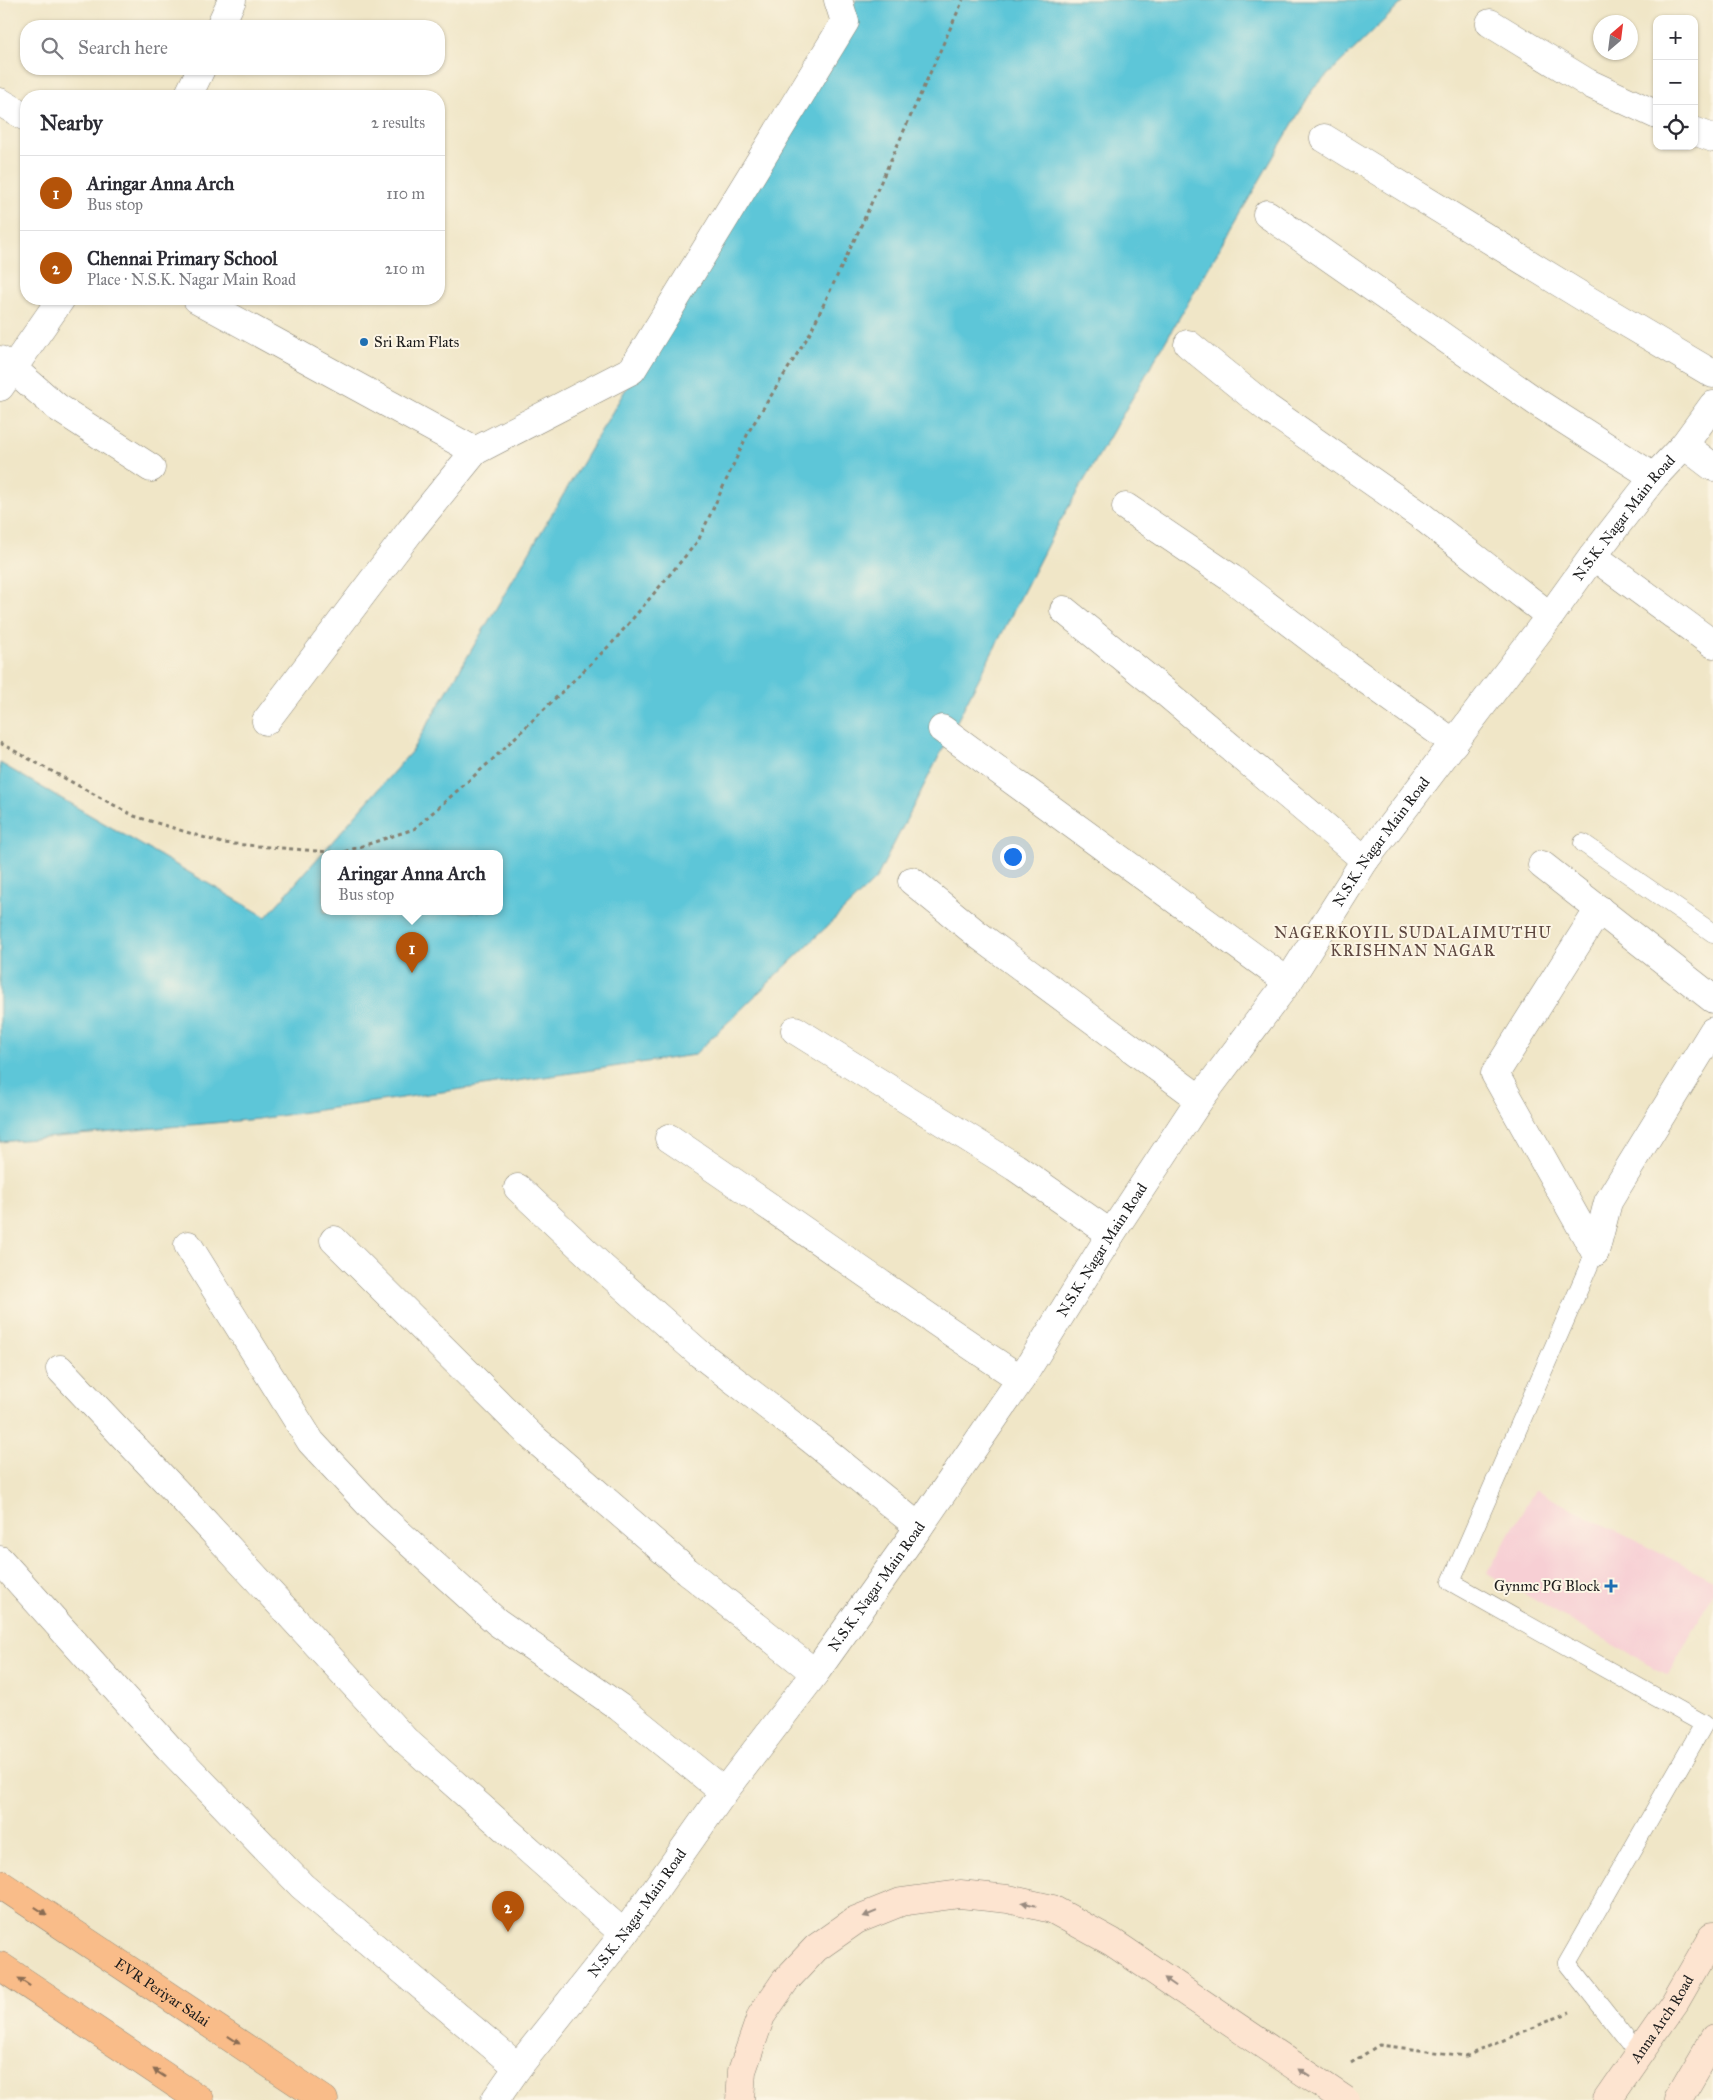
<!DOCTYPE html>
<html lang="en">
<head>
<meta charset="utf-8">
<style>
	:root { --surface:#fff; --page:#f7f7f7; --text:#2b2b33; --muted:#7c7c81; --line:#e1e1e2; --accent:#b45309 }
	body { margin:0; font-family:"IM FELL Great Primer",serif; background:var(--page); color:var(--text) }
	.controls { position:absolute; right:15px; top:15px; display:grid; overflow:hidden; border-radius:10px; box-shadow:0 1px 4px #0004 }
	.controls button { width:45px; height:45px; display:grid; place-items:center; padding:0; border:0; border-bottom:1px solid var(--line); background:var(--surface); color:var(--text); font:25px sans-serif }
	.compass { position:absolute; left:1593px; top:15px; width:45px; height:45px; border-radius:50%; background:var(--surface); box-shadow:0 1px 4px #0004; rotate:28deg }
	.you { position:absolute; left:1012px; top:856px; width:18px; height:18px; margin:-12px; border:4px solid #fff; border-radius:50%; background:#1a73e8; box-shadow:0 0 0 8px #1a73e833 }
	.badge { display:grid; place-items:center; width:32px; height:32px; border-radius:50%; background:var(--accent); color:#fff; font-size:16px; font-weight:700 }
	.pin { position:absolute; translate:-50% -41px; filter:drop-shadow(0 1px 2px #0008) }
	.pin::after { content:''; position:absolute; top:26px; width:18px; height:15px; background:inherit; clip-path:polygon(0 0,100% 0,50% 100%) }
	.popup { position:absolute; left:321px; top:850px; width:182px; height:65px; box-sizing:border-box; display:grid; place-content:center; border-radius:10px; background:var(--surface); filter:drop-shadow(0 1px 4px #0005); font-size:16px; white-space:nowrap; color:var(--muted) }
	.popup b { font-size:19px; color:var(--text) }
	.popup::after { content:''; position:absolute; left:50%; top:100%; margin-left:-10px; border:10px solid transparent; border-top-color:var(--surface) }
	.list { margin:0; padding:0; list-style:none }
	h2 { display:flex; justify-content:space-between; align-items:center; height:65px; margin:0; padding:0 20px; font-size:21px }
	h2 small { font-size:16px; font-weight:400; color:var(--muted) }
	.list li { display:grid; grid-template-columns:32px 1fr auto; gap:15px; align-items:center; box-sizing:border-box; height:75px; padding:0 20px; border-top:1px solid var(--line) }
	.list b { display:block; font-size:19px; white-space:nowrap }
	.list p { margin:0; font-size:16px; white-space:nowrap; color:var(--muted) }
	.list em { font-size:16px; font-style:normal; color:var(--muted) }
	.icon { flex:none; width:28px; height:28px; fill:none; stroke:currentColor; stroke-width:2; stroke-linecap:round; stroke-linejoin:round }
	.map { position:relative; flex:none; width:1713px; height:2100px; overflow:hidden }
	.search { position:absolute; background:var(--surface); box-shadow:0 1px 4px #0004; left:20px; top:20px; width:425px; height:55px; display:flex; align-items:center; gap:12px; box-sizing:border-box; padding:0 18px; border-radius:20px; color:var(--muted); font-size:19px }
	.panel { position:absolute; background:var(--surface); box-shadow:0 1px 4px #0004; left:20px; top:90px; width:425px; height:215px; border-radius:20px }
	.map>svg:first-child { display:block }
	.built { fill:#f7cfd4 }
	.water { fill:#5dc6d8; stroke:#3c717a; fill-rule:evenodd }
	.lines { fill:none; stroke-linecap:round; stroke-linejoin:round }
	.service-casing { stroke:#868172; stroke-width:19 }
	.minor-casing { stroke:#868172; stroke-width:29 }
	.secondary-casing { stroke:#868172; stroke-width:29 }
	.primary-casing { stroke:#868172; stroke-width:29 }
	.path { stroke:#868172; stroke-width:3; stroke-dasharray:4 4; stroke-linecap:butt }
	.service { stroke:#fff; stroke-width:18 }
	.minor { stroke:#fff; stroke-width:28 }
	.secondary { stroke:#fde4d0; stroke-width:28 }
	.primary { stroke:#f9bc89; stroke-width:28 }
	.secondary-bridge-casing { stroke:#868172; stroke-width:29; stroke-linecap:butt }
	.secondary-bridge { stroke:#fde4d0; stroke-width:28 }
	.oneway { fill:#988a7f }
	.oneway2 { fill:#8a6c52 }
	.poi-dot { fill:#1f6fb2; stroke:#fcf5e5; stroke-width:2 }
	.labels { text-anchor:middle; stroke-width:4; stroke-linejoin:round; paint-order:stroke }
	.poi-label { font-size:15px; fill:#1c1c1c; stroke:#fcf5e5; text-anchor:start }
	.street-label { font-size:15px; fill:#1c1c1c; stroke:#fcf5e5 }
	.neighbourhood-label { font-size:16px; letter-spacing:1px; fill:#5d463f; stroke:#fcf5e5 }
</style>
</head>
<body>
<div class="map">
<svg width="1713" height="2100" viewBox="0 0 1713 2100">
	<rect width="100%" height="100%" fill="#fcf5e5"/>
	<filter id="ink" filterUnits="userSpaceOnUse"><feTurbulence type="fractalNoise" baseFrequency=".02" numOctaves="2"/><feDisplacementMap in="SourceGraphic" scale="10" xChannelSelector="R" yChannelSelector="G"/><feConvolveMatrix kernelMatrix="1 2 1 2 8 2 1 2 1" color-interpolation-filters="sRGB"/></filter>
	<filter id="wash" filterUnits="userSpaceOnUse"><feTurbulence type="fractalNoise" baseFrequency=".0096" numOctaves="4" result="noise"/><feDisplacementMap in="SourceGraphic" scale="20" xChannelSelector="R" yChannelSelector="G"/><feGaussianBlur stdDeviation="1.12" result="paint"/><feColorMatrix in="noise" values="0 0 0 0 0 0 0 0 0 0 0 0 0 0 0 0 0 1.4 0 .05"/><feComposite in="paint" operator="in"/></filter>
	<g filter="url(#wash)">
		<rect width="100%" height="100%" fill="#f0e6c7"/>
		<path class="built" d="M 1535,1490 L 1713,1580 L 1713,1592 L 1668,1676 L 1487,1573 Z"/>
		<path class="water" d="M 856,0 L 1405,0 L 1313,89 L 1054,532 L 876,879 L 694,1055 L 258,1119 L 0,1142 L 0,763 L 266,917 L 411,752 ZM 324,854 L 500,854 L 500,912 L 324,912 Z"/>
	</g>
	<g filter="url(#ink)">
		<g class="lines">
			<g class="service-casing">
				<g id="service">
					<path d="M 1583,843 L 1713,933"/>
					<path d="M 1595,1252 L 1451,1582 L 1704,1724 L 1567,1963 L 1639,2054"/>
				</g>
			</g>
			<g class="minor-casing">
				<g id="minor">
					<path d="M 1490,23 L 1588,83 L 1657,115"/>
					<path d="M 220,26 L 232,0"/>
					<path d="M 188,96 L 201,69"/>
					<path d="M 0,102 L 26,117"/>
					<path d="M 1694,131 L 1713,138"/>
					<path d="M 1324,138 L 1588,300 L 1713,374"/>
					<path d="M 1267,214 L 1538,403 L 1654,477"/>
					<path d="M 197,299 L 475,451"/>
					<path d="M 1188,344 L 1267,408 L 1420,515 L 1550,616"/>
					<path d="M 0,360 L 12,368 L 57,407 L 151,468"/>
					<path d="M 0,387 L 61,299"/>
					<path d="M 1684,445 L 1713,467"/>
					<path d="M 1126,507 L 1231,578 L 1347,666 L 1454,743"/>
					<path d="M 1593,556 L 1713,644"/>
					<path d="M 1064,610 L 1165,692 L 1365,860"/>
					<path d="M 266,721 L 411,530 L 475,451 L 632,370 L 845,22 L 838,0"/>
					<path d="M 942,729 L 1288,982"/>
					<path d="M 1542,865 L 1713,999"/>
					<path d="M 912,881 L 977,934 L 1200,1099"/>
					<path d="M 795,1030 L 1015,1167 L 1111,1234"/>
					<path d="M 669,1138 C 787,1217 902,1301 1021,1379"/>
					<path d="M 518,1188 L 602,1267 L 700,1354 L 812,1440 L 919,1527"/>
					<path d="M 334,1240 L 530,1435 L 687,1571 L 815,1673"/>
					<path d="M 188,1245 L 311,1442 L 379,1515 L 497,1622 L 619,1707 L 724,1792"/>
					<path d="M 1595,1252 L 1495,1074 L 1599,909"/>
					<path d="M 1595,1252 L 1608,1202 L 1713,1031"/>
					<path d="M 60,1369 L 200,1517 L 405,1740 L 624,1934"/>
					<path d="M 0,1560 L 169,1748 L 302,1886 L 518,2067"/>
					<path id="s1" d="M 495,2100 L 518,2067 L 624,1934 L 724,1792 L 815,1673 L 919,1527 L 1021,1379 L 1111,1234 L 1200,1099 L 1288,982 L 1365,860 L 1550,616 L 1593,556 L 1654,477 L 1684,445 L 1713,405"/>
				</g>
			</g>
			<g class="secondary-casing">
				<g id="secondary">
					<path id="s2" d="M 1607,2100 L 1675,2002 L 1713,1936"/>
					<path d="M 1678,2100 L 1713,2040"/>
				</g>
			</g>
			<g class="primary-casing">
				<g id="primary">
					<path id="s3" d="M 0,1884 L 324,2100"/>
					<path d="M 0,1966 L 200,2100"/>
				</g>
			</g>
			<g class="path">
				<path d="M 0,743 L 134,816 L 222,843 L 341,853 L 414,829 L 492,760 L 613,642 L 698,541 L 749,431 L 809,335 L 860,228 L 963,0"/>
				<path d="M 1351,2063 L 1379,2045 L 1466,2056 L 1570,2012"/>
			</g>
			<use href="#service" class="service"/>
			<use href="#minor" class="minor"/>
			<use href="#secondary" class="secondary"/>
			<use href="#primary" class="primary"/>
			<g class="secondary-bridge-casing">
				<path id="secondary-bridge" d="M 740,2100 L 742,2071 L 761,2016 L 785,1981 L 816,1948 L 856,1920 L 901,1902 L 960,1894 L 1008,1899 L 1052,1909 L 1112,1942 L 1345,2100"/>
			</g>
			<use href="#secondary-bridge" class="secondary-bridge"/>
		</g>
		<defs><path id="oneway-solid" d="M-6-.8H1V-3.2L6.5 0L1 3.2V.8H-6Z" transform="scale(1.25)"/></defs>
		<g class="oneway">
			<use href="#oneway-solid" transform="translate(1029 1904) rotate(-167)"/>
			<use href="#oneway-solid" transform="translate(870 1914) rotate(158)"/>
			<use href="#oneway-solid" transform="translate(1170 1982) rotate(-145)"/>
			<use href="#oneway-solid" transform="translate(1304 2073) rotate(-146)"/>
		</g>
		<g class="oneway2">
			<use href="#oneway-solid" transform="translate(41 1911) rotate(34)"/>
			<use href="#oneway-solid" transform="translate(24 1982) rotate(-146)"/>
			<use href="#oneway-solid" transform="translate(234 2040) rotate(34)"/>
			<use href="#oneway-solid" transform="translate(159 2073) rotate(-146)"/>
		</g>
	</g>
	<g class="poi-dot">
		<circle cx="364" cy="342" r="5"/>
		<path d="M1608.5 1578.5h5v5h5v5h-5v5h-5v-5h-5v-5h5z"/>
	</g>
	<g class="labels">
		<g class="poi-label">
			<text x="374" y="347">Sri Ram Flats</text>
			<text x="1600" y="1591" text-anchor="end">Gynmc PG Block</text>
		</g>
		<g class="street-label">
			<text dy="5" stroke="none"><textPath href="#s1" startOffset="1945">N.S.K. Nagar Main Road</textPath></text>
			<text dy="5" stroke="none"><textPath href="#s1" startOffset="1540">N.S.K. Nagar Main Road</textPath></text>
			<text dy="5" stroke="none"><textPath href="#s1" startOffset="1045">N.S.K. Nagar Main Road</textPath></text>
			<text dy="5" stroke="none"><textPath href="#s1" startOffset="640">N.S.K. Nagar Main Road</textPath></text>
			<text dy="5" stroke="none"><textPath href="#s1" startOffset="235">N.S.K. Nagar Main Road</textPath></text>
			<text dy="5" stroke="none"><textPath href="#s3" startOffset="195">EVR Periyar Salai</textPath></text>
			<text dy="5" stroke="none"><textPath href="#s2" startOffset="98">Anna Arch Road</textPath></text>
		</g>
		<g class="neighbourhood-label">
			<text x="1413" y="938">NAGERKOYIL SUDALAIMUTHU<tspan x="1413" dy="18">KRISHNAN NAGAR</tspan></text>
		</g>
	</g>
</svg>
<div class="controls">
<button>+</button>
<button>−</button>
<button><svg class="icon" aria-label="locate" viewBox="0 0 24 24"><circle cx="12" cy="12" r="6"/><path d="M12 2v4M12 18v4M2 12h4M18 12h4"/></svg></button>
</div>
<svg class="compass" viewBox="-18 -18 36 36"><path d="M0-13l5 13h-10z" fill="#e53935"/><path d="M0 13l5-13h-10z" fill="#7c7c81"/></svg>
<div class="you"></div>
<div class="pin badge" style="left:412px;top:973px">1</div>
<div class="popup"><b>Aringar Anna Arch</b>Bus stop</div>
<div class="pin badge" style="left:508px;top:1932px">2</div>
<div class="search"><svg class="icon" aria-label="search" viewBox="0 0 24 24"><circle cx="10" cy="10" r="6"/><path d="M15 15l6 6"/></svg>Search here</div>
<section class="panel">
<h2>Nearby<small>2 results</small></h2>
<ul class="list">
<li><span class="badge">1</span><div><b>Aringar Anna Arch</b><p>Bus stop</p></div><em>110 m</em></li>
<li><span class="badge">2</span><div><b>Chennai Primary School</b><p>Place · N.S.K. Nagar Main Road</p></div><em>210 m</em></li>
</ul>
</section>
</div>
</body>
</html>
